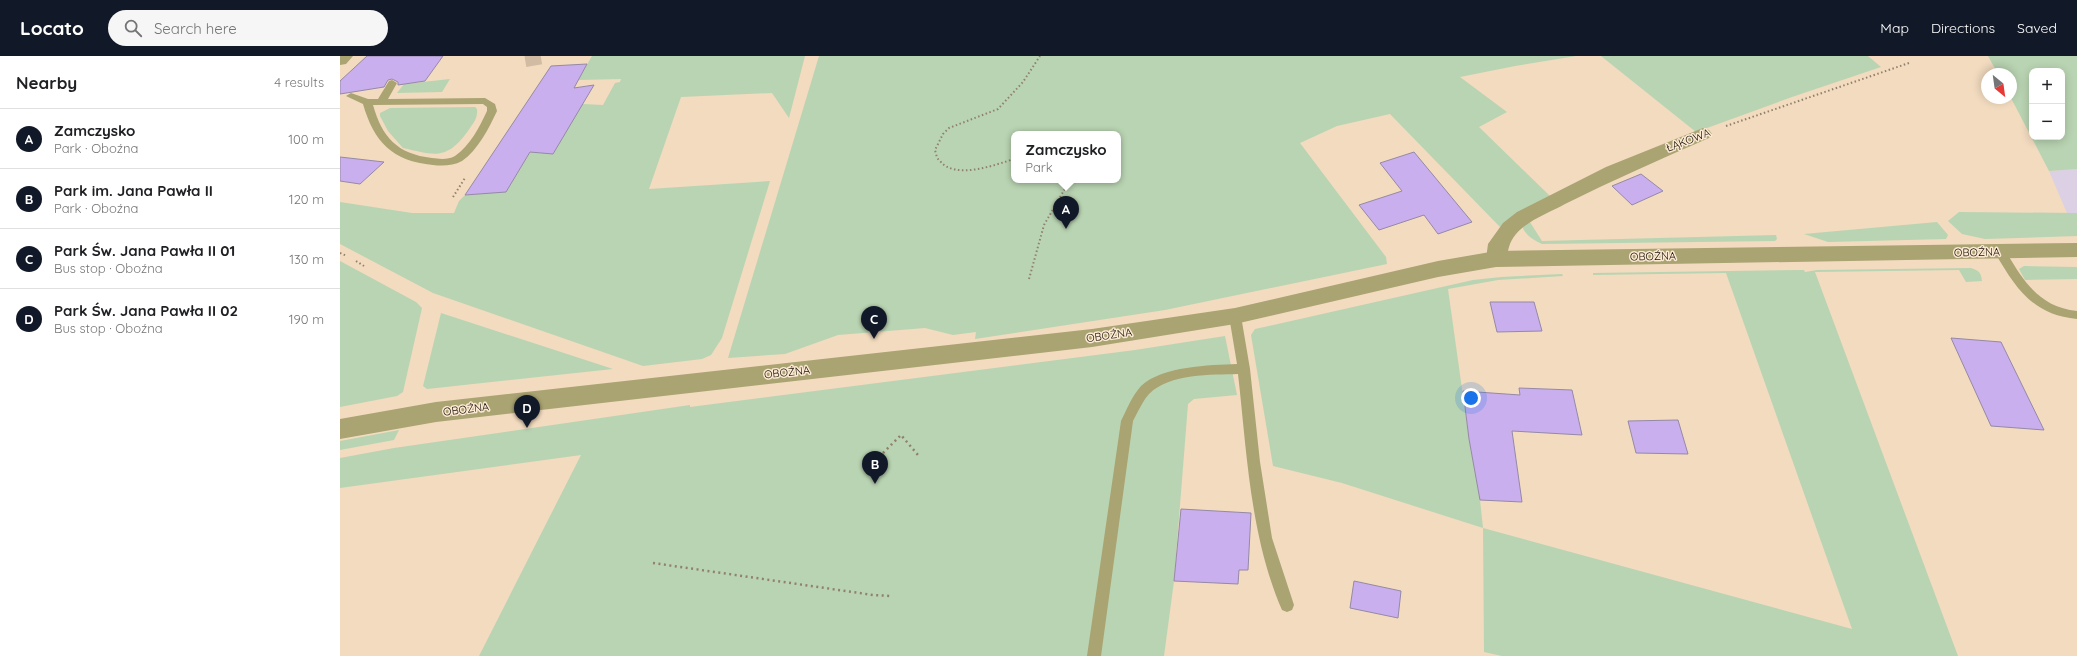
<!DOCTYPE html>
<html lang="en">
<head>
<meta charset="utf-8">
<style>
	:root { --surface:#fff; --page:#f6f6f6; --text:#202124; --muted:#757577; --line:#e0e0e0; --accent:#111827 }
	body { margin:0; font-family:Quicksand,sans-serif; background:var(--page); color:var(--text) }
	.controls { position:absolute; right:12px; top:12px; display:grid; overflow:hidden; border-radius:8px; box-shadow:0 2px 10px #0003 }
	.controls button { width:36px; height:36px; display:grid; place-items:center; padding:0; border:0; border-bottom:1px solid var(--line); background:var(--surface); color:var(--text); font:20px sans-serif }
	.compass { position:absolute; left:1641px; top:12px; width:36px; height:36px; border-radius:50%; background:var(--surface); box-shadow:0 2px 10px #0003; rotate:151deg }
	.you { position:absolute; left:1131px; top:342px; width:14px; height:14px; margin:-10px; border:3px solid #fff; border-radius:50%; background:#1a73e8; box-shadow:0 0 0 6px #1a73e833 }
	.badge { display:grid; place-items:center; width:26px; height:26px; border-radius:50%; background:var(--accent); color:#fff; font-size:13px; font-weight:700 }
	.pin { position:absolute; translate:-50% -33px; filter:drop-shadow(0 1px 2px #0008) }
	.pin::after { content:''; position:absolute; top:21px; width:14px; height:12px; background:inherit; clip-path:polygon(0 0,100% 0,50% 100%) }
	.popup { position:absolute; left:671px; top:75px; width:110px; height:52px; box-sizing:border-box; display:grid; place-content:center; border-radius:8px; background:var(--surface); filter:drop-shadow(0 1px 3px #0005); font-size:13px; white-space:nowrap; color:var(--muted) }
	.popup b { font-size:15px; color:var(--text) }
	.popup::after { content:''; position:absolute; left:50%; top:100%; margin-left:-8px; border:8px solid transparent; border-top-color:var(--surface) }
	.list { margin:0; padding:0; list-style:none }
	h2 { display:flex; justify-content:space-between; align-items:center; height:52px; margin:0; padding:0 16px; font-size:17px }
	h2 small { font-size:13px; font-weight:400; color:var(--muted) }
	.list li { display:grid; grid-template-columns:26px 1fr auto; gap:12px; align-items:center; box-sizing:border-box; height:60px; padding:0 16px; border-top:1px solid var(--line) }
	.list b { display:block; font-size:15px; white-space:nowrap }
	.list p { margin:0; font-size:13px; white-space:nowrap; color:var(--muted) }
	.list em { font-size:13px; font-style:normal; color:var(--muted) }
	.icon { flex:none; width:22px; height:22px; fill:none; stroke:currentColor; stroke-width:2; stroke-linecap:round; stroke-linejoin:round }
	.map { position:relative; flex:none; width:1737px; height:600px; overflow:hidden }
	header { display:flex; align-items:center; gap:24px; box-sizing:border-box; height:56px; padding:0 20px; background:var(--accent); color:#fff }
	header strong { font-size:19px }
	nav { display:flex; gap:22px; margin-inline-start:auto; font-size:14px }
	.search { width:280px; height:36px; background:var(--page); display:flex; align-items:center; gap:10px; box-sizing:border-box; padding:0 14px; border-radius:22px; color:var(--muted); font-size:15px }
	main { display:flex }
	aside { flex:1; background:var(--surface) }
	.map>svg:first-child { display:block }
	.industrial { fill:#dbd0e4 }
	.green { fill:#b9d4b2; fill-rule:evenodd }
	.building { fill:#c9afed; stroke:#9589a6 }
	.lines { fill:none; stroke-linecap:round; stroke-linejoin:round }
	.pedestrian-tunnel { stroke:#d1bca3; stroke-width:16; stroke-dasharray:16 8; stroke-linecap:butt }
	.path-far1 { stroke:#91806d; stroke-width:2; stroke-dasharray:1.5 2.5; stroke-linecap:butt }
	.path { stroke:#91806d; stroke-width:2.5; stroke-dasharray:2 3.5; stroke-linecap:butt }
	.service { fill:#aaa372; fill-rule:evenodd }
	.minor { fill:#aaa372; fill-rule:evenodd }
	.tertiary { fill:#aaa372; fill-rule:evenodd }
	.labels { text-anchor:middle; stroke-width:3; stroke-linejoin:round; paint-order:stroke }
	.street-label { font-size:11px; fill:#160e05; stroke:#fbe9d2 }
</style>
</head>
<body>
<header>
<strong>Locato</strong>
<div class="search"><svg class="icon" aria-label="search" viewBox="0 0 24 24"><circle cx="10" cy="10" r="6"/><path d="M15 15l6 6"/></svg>Search here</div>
<nav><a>Map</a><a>Directions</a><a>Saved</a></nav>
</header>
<main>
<aside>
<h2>Nearby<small>4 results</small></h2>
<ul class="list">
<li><span class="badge">A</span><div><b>Zamczysko</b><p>Park · Oboźna</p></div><em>100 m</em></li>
<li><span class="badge">B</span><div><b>Park im. Jana Pawła II</b><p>Park · Oboźna</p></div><em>120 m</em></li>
<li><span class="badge">C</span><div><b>Park Św. Jana Pawła II 01</b><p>Bus stop · Oboźna</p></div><em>130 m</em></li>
<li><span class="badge">D</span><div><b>Park Św. Jana Pawła II 02</b><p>Bus stop · Oboźna</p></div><em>190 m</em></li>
</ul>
</aside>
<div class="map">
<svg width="1737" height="600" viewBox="0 0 1737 600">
	<rect width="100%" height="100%" fill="#f2dbbf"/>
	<path class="industrial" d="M 1737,113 L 1737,157 L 1727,157 L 1709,115 Z"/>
	<g class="green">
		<path d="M 252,0 L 465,0 L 449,62 L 432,37 L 341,41 L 309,133 L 430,125 L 382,282 L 371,299 L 362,303 L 303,310 L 93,237 L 0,188 L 0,146 L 72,157 L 114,157 L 119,145 L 125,139 L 131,139 L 135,132 L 166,136 L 191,95 L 213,98 L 220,81 L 223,81 L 225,77 L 223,47 L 263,49 L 275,27 L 280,26 L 281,23 L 238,24 Z"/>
		<path d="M 479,0 L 1236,0 L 1175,10 L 1120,21 L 1167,56 L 1139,71 L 1211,141 L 1160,171 L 1050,58 L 997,70 L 960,87 L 1046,201 L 1047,208 L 825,254 L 635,283 L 636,276 L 613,279 L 585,272 L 498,279 L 445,298 L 388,302 ZM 674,78 L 778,78 L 778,124 L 674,124 Z"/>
		<path d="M 1261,0 L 1528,0 L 1541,11 L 1452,41 L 1356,76 Z"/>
		<path d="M 1648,0 L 1737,0 L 1737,113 L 1709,115 L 1671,42 L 1671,18 L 1658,18 ZM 1692,15 L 1722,15 L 1722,81 L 1692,81 Z"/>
		<path d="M 110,23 L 102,36 L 57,37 L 64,28 Z"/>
		<path d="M 135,51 L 137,53 C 138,63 133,67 128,75 C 106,105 95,99 63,92 L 48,75 L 40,60 L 40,57 L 50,52 Z"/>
		<path d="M 1619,156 L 1737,157 L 1737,180 L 1645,183 L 1622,178 L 1608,165 Z"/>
		<path d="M 1188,163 L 1202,185 L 1436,179 L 1437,183 L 1435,185 L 1202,188 C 1194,184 1184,179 1182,169 Z"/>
		<path d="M 1597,166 L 1608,179 L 1606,183 L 1488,186 L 1464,178 Z"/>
		<path d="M 0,205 L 76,246 L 82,252 L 63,336 L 57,340 L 0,351 Z"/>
		<path d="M 1684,210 L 1737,211 L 1737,223 L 1685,224 L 1679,213 Z"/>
		<path d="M 1631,212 C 1639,215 1641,216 1642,225 L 1626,226 L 1619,214 L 1475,216 L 1618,600 L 1162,600 L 1144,596 L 1143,472 L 1002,427 L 933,410 L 911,279 L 915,273 L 1133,224 L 1161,221 L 1222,218 L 1223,220 L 1158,224 L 1108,233 L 1129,383 L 1140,444 L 1143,472 L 1512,573 L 1386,217 L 1253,219 L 1253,217 L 1464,214 L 1465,216 L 1477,214 Z"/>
		<path d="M 101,257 L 273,313 L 87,333 L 83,330 Z"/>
		<path d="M 885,280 L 897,339 L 854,343 L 848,348 L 834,525 L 824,600 L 139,600 L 241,399 L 0,432 L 0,402 L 54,392 L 350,349 L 350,351 L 795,294 Z"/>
		<path d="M 59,374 L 54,384 L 0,394 L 0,385 Z"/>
	</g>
	<g class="building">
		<path d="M 27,0 L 103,0 L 85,25 L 58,29 L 58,26 L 52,23 L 48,24 L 44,31 L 0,38 L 0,25 Z"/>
		<path d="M 247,8 L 234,32 L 254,29 L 213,98 L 190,96 L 166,136 L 125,139 L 211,10 Z"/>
		<path d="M 1074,96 L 1132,166 L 1098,178 L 1084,159 L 1039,174 L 1019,149 L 1062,135 L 1040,107 Z"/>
		<path d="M 0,101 L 44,106 L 20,128 L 0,125 Z"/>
		<path d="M 1301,118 L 1323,135 L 1292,149 L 1272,130 Z"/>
		<path d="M 1150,246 L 1194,246 L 1202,275 L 1157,276 Z"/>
		<path d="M 1611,282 L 1661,286 L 1704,374 L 1651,370 Z"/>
		<path d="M 1179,332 L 1232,334 L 1242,379 L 1172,375 L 1182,446 L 1140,444 L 1129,383 L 1123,335 L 1180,339 Z"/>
		<path d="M 1338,364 L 1348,398 L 1296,397 L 1288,365 Z"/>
		<path d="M 841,453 L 911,457 L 908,514 L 899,514 L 898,528 L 834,525 Z"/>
		<path d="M 1014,525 L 1061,535 L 1058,562 L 1010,552 Z"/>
	</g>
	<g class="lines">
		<path class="pedestrian-tunnel" d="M 185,3 L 203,0"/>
		<g class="path-far1">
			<path d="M 1386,70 L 1569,7"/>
			<path d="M 674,103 C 655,109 615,124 600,105 C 597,103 596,98 595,94 L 603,78 L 609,72 L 658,53 L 683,26 L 700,0"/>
			<path d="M 113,141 L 125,122"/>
			<path d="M 0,197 L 7,200"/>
			<path d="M 16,205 L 24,210"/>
			<path d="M 689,223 L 704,169 L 730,124"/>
		</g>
		<g class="path">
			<path d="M 543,397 L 561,379 L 578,399"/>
			<path d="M 313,507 L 533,539 L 551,540"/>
		</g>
		<g class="service">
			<path d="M 52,24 L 57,27 L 48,43 L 145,42 L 155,48 L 157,55 C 149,72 138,94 122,105 C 113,110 102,110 93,109 C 52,105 34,86 23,48 L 6,40 L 11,37 L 28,43 L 38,43 L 49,25 ZM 143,48 L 147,51 L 147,55 C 140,70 130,90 115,100 C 108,104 99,103 92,102 C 57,98 42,81 33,49 Z"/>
			<path d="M 1660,191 L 1664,192 C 1682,223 1698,251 1737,255 L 1737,263 C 1692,259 1675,231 1654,195 Z"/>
			<path d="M 895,256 L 899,257 L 901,260 L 910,313 L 920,406 L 932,482 L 954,549 L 952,554 L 947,556 L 942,554 C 910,480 907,397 898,318 C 871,319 830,317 809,338 C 802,346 798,356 793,365 L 761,600 L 747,600 L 781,365 C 787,353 792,340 801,330 C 822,310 870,309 897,308 L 889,260 L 891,257 Z"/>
		</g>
		<g class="minor">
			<path d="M 0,0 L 13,0 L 6,8 L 0,9 Z"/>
			<path d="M 1363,72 L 1369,74 L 1372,78 L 1369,82 C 1321,103 1273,124 1225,148 C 1209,157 1188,164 1176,178 C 1166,190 1170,197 1163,208 L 1156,211 L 1149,208 L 1146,203 L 1148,188 L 1163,167 L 1177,156 L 1266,111 Z"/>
		</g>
		<path class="tertiary" d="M 1737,187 L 1737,201 L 1156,211 L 1098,221 L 895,268 L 752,291 L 96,366 L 0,383 L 0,363 L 96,346 L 752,273 L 895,252 L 1098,205 L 1156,195 Z"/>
	</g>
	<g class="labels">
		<g class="street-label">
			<text transform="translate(1348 84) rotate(-21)" y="4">ŁĄKOWA</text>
			<text transform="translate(1637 196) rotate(-1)" y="4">OBOŹNA</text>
			<text transform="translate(1313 200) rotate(-1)" y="4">OBOŹNA</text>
			<text transform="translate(769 279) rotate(-8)" y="4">OBOŹNA</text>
			<text transform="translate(447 316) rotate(-6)" y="4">OBOŹNA</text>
			<text transform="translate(126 353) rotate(-7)" y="4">OBOŹNA</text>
		</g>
	</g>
</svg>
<div class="controls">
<button>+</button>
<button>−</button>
</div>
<svg class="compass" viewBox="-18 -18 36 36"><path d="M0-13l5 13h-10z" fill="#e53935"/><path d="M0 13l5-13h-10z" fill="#757577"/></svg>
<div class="you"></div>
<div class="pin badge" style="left:726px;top:173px">A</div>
<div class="popup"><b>Zamczysko</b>Park</div>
<div class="pin badge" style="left:535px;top:428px">B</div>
<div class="pin badge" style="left:534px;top:283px">C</div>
<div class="pin badge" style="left:187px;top:372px">D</div>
</div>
</main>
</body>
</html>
